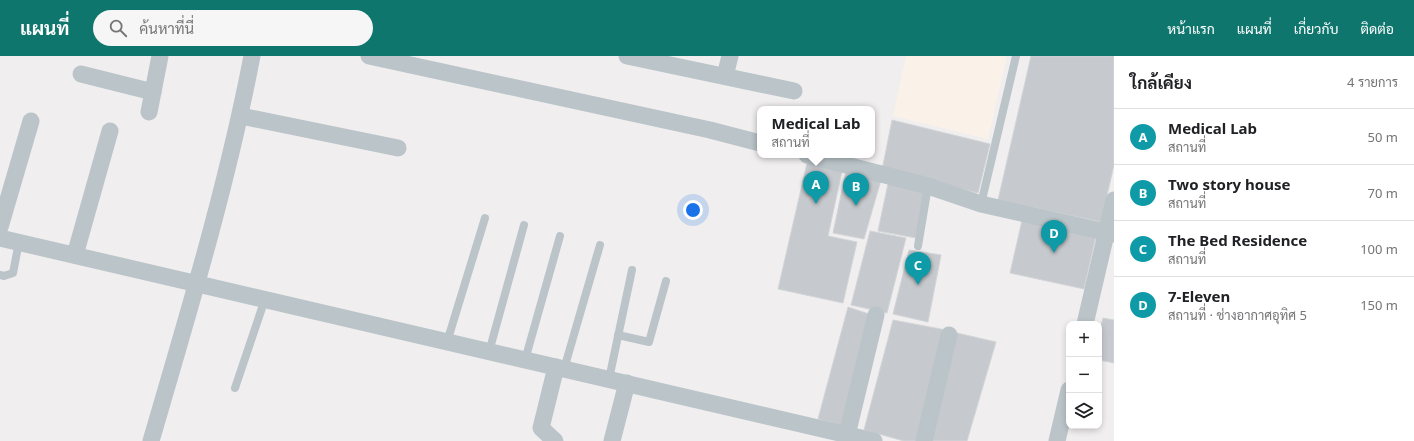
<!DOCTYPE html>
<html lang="th">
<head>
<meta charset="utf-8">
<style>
	:root { --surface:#fff; --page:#f6f6f6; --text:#202124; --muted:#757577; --line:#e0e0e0; --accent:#0f766e }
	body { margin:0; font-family:"Noto Sans",Sarabun,sans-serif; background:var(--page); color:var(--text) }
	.controls { position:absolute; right:12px; bottom:12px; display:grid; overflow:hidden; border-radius:8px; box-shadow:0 2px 6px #0003 }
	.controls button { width:36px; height:36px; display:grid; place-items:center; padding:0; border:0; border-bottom:1px solid var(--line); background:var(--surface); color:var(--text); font:20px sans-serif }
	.you { position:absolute; left:693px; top:154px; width:14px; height:14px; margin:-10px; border:3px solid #fff; border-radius:50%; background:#1a73e8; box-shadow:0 0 0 6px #1a73e833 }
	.badge { display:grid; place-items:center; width:26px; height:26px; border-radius:50%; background:var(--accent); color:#fff; font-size:13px; font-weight:700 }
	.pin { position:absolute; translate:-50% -33px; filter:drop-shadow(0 1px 2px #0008) }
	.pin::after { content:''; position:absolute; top:21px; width:14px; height:12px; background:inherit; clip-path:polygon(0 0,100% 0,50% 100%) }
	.popup { position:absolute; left:757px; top:50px; width:118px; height:52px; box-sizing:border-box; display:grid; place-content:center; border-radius:8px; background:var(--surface); filter:drop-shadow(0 1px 3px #0005); font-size:13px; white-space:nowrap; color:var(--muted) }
	.popup b { font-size:15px; color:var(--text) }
	.popup::after { content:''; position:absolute; left:50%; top:100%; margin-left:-8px; border:8px solid transparent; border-top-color:var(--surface) }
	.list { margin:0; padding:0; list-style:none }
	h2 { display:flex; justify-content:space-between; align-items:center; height:52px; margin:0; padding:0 16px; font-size:17px }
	h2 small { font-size:13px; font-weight:400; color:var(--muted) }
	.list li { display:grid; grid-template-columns:26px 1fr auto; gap:12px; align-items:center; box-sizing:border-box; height:56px; padding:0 16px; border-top:1px solid var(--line) }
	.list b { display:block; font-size:15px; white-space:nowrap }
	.list p { margin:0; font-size:13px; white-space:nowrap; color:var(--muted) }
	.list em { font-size:13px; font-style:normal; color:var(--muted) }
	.icon { flex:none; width:22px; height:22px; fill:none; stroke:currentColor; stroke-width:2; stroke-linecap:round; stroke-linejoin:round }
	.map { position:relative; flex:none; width:1114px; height:385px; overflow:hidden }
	header { display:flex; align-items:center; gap:24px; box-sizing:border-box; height:56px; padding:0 20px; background:var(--accent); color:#fff }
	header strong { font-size:19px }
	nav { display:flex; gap:22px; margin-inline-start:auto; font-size:14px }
	.search { width:280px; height:36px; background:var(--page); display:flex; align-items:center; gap:10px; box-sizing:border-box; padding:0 14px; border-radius:22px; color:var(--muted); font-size:15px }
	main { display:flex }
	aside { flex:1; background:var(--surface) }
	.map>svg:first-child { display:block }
	.commercial { fill:#faf2e8 }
	.building { fill:#c6c9cd; stroke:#d2d5d8 }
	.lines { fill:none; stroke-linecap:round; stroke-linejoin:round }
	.lane { stroke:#bac4c9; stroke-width:8 }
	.street { stroke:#bac4c9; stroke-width:17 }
</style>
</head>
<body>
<header>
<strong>แผนที่</strong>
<div class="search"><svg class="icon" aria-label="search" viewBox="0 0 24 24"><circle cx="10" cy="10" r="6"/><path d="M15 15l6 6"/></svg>ค้นหาที่นี่</div>
<nav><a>หน้าแรก</a><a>แผนที่</a><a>เกี่ยวกับ</a><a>ติดต่อ</a></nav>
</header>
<main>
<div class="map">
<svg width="1114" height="385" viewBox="0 0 1114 385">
	<rect width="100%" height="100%" fill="#f0eeee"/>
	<path class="commercial" d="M 906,0 L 1007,0 L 988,83 L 893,60 Z"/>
	<g class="building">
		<path d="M 1031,0 L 1114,0 L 1114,109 L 1101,166 L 998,144 Z"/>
		<path d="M 892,64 L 990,88 L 978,137 L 882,114 Z"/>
		<path d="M 807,107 L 842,115 L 828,180 L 857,186 L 843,247 L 778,233 Z"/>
		<path d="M 846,115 L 881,124 L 864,183 L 833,177 Z"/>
		<path d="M 889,123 L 926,131 L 916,182 L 878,175 Z"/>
		<path d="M 1023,160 L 1097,176 L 1084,233 L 1010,217 Z"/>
		<path d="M 870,175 L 906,182 L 887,257 L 851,249 Z"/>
		<path d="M 909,194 L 941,199 L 928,266 L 893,258 Z"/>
		<path d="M 848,251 L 869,258 L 843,370 L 818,363 Z"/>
		<path d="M 1103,262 L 1114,264 L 1114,307 L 1099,304 L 1099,278 Z"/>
		<path d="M 893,264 L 946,274 L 918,385 L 904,385 L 864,374 Z"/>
		<path d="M 957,277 L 996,286 L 967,385 L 930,385 Z"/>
	</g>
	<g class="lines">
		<g class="lane">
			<path d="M 981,148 L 1016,0"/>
			<path d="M 918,190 L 928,130"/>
			<path d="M 0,219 L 4,220 L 13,217 L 19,186"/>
			<path d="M 618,279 L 649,286 L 666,225"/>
			<path d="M 447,286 L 485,162"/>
			<path d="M 489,296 L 524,169"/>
			<path d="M 525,304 L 560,180"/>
			<path d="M 564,313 L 600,189"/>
			<path d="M 609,323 L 632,214"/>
			<path d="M 235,332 L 265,243"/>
		</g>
		<g class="street">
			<path d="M 369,0 L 710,74 L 760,87"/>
			<path d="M 627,0 L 794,35"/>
			<path d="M 81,18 L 153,36"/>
			<path d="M 725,20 L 730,0"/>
			<path d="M 149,56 L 160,0"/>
			<path d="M 241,60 L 398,92"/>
			<path d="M 807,99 L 928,130 L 981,148 L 1114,178"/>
			<path d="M 0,171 L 31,65"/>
			<path d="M 0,182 L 874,385"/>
			<path d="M 75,199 L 110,75"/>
			<path d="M 1085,268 L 1114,144"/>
			<path d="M 847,379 L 876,259"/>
			<path d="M 151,385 C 188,258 227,130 252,0"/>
			<path d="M 555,385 L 541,372 L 556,311"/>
			<path d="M 612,385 L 627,327"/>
			<path d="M 924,385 L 949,279"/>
			<path d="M 1057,385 L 1069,334"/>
		</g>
	</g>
</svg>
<div class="controls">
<button>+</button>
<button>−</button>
<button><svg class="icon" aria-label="layers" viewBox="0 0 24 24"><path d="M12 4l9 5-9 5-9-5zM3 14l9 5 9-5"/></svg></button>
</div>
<div class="you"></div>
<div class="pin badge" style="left:816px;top:148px;background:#0f9aa8">A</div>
<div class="popup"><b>Medical Lab</b>สถานที่</div>
<div class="pin badge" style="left:856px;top:150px;background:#0f9aa8">B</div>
<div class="pin badge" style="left:918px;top:229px;background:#0f9aa8">C</div>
<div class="pin badge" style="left:1054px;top:197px;background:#0f9aa8">D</div>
</div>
<aside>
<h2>ใกล้เคียง<small>4 รายการ</small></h2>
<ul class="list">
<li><span class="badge" style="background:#0f9aa8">A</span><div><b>Medical Lab</b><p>สถานที่</p></div><em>50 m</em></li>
<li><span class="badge" style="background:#0f9aa8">B</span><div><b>Two story house</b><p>สถานที่</p></div><em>70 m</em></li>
<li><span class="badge" style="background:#0f9aa8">C</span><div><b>The Bed Residence</b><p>สถานที่</p></div><em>100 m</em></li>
<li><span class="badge" style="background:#0f9aa8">D</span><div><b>7-Eleven</b><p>สถานที่ · ช่างอากาศอุทิศ 5</p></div><em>150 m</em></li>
</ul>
</aside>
</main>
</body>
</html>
